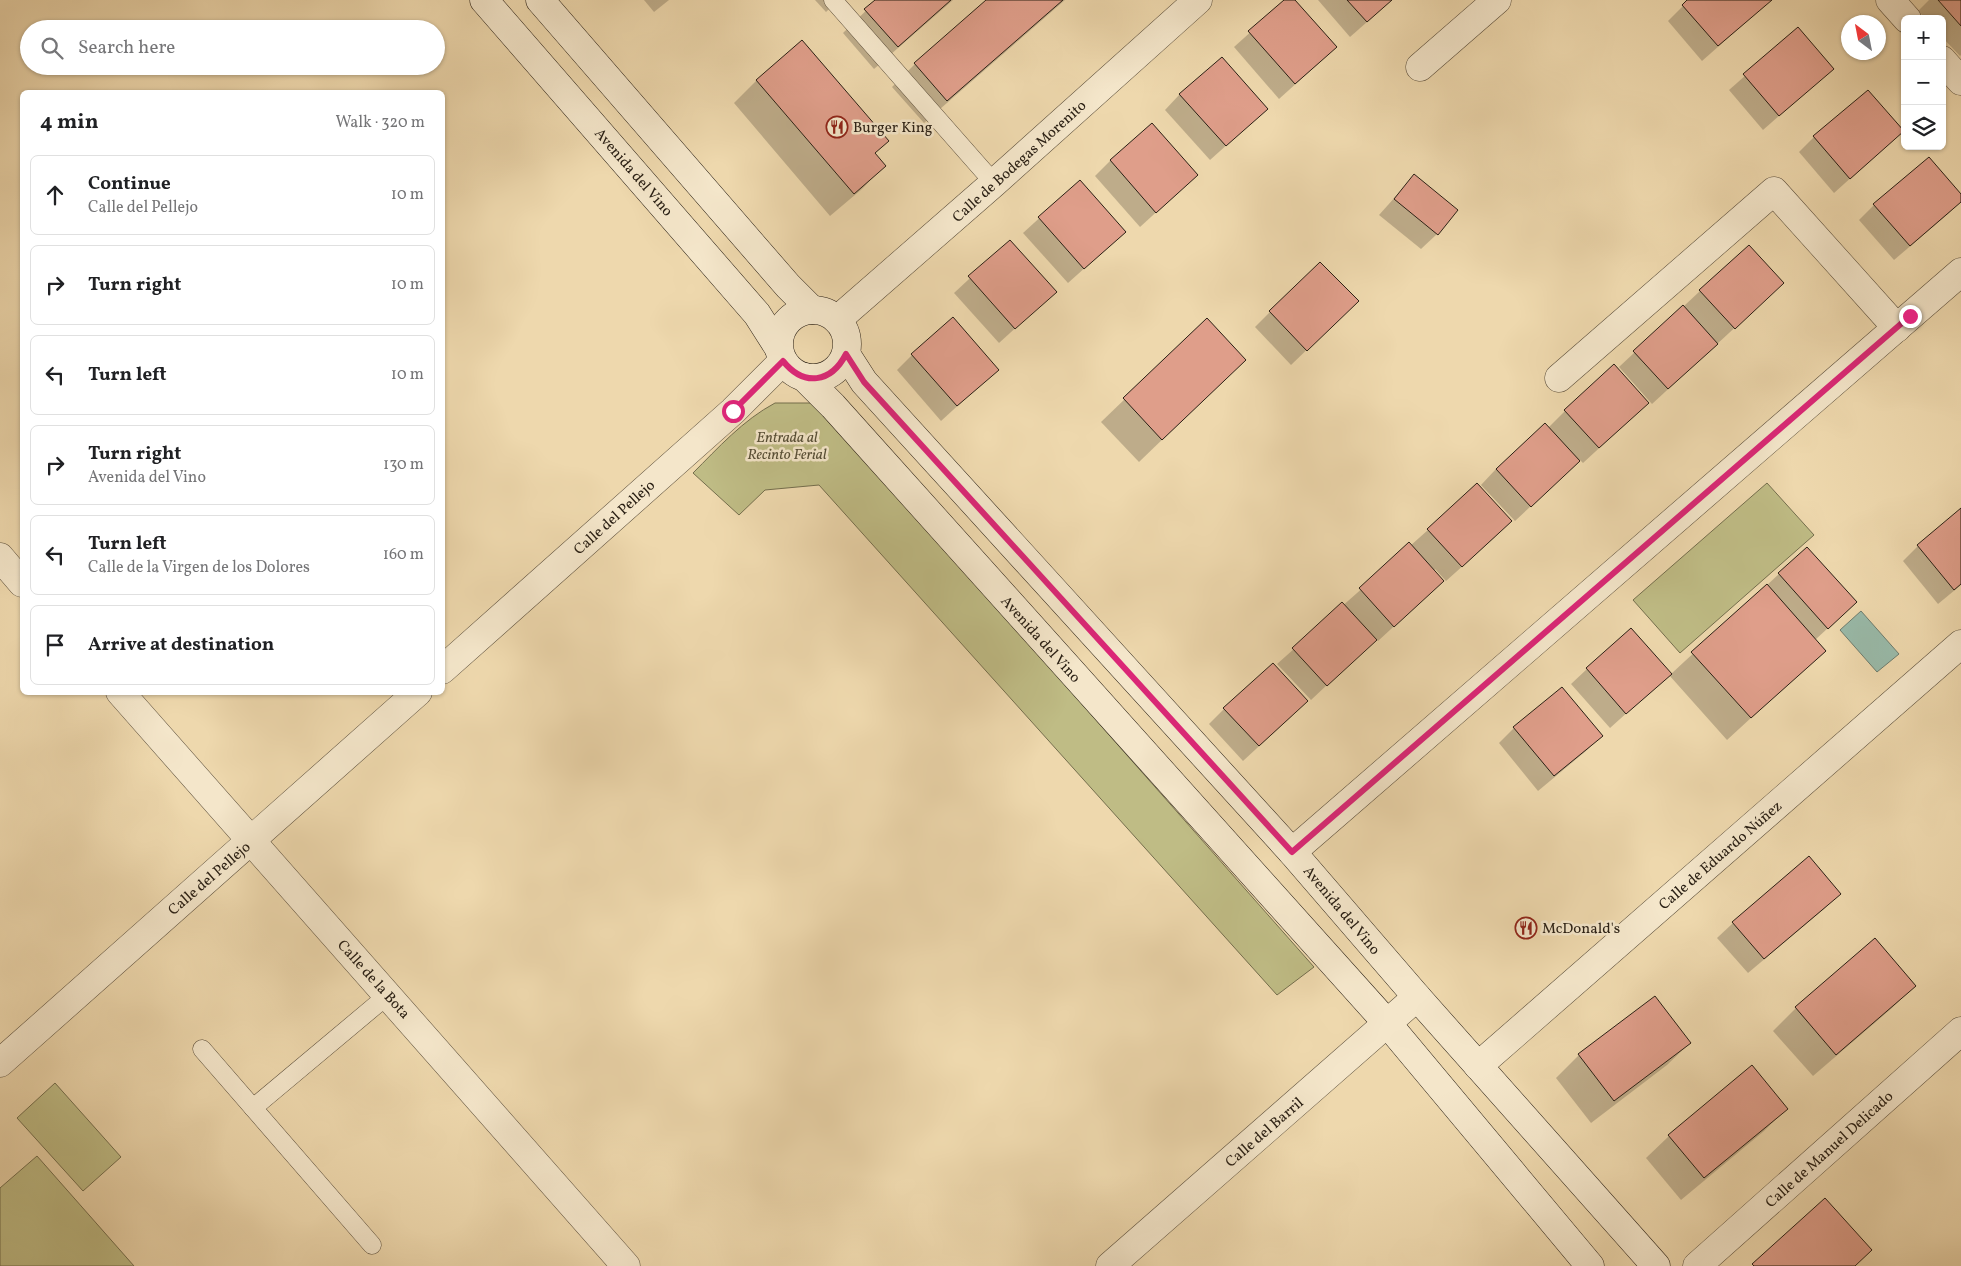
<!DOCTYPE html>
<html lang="en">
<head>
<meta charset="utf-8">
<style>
	:root { --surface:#fff; --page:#f6f6f6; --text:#202124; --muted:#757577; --line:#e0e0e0 }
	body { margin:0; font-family:Vollkorn,serif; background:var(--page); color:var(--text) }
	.controls { position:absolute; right:15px; top:15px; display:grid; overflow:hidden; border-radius:8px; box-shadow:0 1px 4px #0004 }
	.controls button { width:45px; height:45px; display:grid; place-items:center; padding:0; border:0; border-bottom:1px solid var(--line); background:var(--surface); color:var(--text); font:25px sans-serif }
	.compass { position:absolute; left:1841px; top:15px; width:45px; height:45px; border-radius:50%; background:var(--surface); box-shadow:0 1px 4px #0004; rotate:328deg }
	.stop { position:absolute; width:15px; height:15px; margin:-11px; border:4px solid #db2777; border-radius:50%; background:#fff }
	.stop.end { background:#db2777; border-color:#fff; box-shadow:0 1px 5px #0008 }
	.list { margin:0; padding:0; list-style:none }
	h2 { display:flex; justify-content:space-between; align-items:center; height:65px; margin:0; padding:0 20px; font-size:21px }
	h2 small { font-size:16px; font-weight:400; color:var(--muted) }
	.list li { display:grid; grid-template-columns:32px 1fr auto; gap:15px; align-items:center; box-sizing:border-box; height:80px; margin:0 10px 10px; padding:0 10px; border:1px solid var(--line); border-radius:8px }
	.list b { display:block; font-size:19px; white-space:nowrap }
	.list p { margin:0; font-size:16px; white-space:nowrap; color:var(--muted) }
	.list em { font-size:16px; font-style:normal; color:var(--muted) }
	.icon { flex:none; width:28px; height:28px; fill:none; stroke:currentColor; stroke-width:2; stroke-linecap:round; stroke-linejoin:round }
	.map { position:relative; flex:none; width:1961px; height:1266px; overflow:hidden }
	.search { position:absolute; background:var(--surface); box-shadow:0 1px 4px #0004; left:20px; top:20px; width:425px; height:55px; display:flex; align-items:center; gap:12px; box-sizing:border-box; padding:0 18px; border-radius:28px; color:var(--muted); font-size:19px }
	.panel { position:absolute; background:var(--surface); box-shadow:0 1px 4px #0004; left:20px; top:90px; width:425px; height:605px; border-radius:8px }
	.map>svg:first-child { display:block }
	.green { fill:#bfbc85; stroke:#746e4d }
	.water { fill:#99baa9; stroke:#6d7c6e }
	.shadow { fill:#0003 }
	.building { fill:#df9e8a; stroke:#2a2015 }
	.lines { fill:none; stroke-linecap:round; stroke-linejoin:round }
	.lane-casing { stroke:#5b4e3b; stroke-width:19 }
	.street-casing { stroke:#5b4e3b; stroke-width:29 }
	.secondary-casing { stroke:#2a2015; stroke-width:29 }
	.lane { stroke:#f4e6ca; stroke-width:18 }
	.street { stroke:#f4e6ca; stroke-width:28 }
	.secondary { stroke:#f4e6ca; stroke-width:28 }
	.route { stroke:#db2777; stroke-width:6 }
	.labels { text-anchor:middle; stroke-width:5; stroke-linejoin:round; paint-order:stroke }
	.poi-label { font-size:15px; fill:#2a2015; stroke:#f4e6ca; text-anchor:start }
	.street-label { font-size:15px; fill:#2a2015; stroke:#f4e6ca }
	.park-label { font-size:15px; font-style:italic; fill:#574f37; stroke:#f4e6ca }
</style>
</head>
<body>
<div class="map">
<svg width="1961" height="1266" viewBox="0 0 1961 1266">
	<rect width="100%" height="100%" fill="#eed8ad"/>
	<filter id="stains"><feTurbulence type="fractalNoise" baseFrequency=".004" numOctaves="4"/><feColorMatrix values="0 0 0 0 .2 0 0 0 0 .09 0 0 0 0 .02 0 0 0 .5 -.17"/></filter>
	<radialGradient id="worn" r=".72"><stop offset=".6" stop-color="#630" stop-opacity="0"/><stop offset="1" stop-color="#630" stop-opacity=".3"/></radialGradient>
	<g class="green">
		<path d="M 775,403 L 816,403 L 1314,967 L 1277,995 L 819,485 L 765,490 L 739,515 L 693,473 C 718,448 743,420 775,403 Z"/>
		<path d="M 1767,483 L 1814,535 L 1680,653 L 1633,600 Z"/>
		<path d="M 55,1083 L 121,1157 L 83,1191 L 17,1118 Z"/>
		<path d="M 37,1156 L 134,1266 L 0,1266 L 0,1188 Z"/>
	</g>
	<path class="water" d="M 1861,611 L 1899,654 L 1877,672 L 1840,630 Z"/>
	<g class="shadow">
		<path d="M 644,0 L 669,0 L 654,12 Z"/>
		<path d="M 815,0 L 839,0 L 826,12 Z"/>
		<path d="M 877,0 L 953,0 L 874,69 L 843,33 Z"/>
		<path d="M 988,0 L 1065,0 L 924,123 L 892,87 L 915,64 Z"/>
		<path d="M 1286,0 L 1294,0 L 1320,62 L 1279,99 L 1234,47 Z"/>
		<path d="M 1318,0 L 1392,0 L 1350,37 Z"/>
		<path d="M 1689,0 L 1771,0 L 1702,61 L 1668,21 Z"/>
		<path d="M 1929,0 L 1961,0 L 1961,55 L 1960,56 L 1942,37 L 1942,19 L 1926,19 L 1918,11 Z"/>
		<path d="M 1798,29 L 1832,69 L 1763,130 L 1729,90 Z"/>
		<path d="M 802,42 L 887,141 L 874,154 L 884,166 L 862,189 L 830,216 L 734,103 L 756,81 Z"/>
		<path d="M 1180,94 L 1267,109 L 1210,160 L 1165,110 Z"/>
		<path d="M 1903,131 L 1834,193 L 1799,152 L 1814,137 Z"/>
		<path d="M 1111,160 L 1197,175 L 1140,227 L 1095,176 Z"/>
		<path d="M 1414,176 L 1437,234 L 1421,249 L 1379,215 Z"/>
		<path d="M 1080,181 L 1125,232 L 1068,283 L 1023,233 Z"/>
		<path d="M 1961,196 L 1961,201 L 1948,214 L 1894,260 L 1859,220 L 1874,205 Z"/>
		<path d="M 1010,241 L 1055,292 L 999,343 L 954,293 Z"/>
		<path d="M 1700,291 L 1767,298 L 1652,404 L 1619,367 Z"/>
		<path d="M 1270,312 L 1342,316 L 1291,365 L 1255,327 Z"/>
		<path d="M 1207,320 L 1222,382 L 1139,462 L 1101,422 Z"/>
		<path d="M 912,355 L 998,369 L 941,421 L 897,370 Z"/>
		<path d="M 1565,411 L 1632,418 L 1583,463 L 1580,460 L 1515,521 L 1481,485 L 1496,469 L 1548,428 Z"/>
		<path d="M 1961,510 L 1961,585 L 1938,604 L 1903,561 L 1918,546 Z"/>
		<path d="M 1428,530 L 1495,537 L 1446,581 L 1435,569 L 1427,596 L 1378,641 L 1376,639 L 1311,700 L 1277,664 Z"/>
		<path d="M 1807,548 L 1840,617 L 1815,640 L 1824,651 L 1727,740 L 1669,675 L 1610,728 L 1571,684 L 1587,669 L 1671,674 Z"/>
		<path d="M 1224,709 L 1292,716 L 1243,761 L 1209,724 Z"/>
		<path d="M 1514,728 L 1601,736 L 1586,751 L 1538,791 L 1499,743 Z"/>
		<path d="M 1809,858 L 1839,894 L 1824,909 L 1748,973 L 1717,938 L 1733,923 Z"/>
		<path d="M 1874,940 L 1914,986 L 1892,1008 L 1813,1076 L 1773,1031 L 1796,1008 Z"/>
		<path d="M 1690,1043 L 1667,1065 L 1591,1123 L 1556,1078 L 1579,1055 Z"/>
		<path d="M 1786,1109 L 1764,1131 L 1681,1200 L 1646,1158 L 1669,1136 Z"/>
	</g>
	<g class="building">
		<path d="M 875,0 L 951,0 L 898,47 L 864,9 Z"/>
		<path d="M 986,0 L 1063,0 L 947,101 L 914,63 Z"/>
		<path d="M 1284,0 L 1295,0 L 1337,47 L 1295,84 L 1248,31 Z"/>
		<path d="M 1347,0 L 1392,0 L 1367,22 Z"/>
		<path d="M 1687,0 L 1772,0 L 1718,46 L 1682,5 Z"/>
		<path d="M 1938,0 L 1961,0 L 1961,26 Z"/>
		<path d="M 1798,27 L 1834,69 L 1779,116 L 1743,74 Z"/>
		<path d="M 802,40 L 889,141 L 875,153 L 886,166 L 854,194 L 756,80 Z"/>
		<path d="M 1222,57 L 1268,109 L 1226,146 L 1179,94 Z"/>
		<path d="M 1868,90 L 1904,131 L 1850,179 L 1813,136 Z"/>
		<path d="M 1152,123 L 1198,175 L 1156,213 L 1110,160 Z"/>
		<path d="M 1929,157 L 1961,194 L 1961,202 L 1910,246 L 1873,204 Z"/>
		<path d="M 1414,174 L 1458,210 L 1438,235 L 1394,199 Z"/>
		<path d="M 1080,180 L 1126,232 L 1084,269 L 1038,217 Z"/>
		<path d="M 1010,240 L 1057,292 L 1015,329 L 968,276 Z"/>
		<path d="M 1749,245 L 1784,283 L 1735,329 L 1699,290 Z"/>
		<path d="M 1320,262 L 1359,301 L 1307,351 L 1269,311 Z"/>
		<path d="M 1683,305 L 1718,344 L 1668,389 L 1633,351 Z"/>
		<path d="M 953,317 L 999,370 L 957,406 L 911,354 Z"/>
		<path d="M 1207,318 L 1246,360 L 1162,440 L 1123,398 Z"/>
		<path d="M 1614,364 L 1649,403 L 1599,448 L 1564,410 Z"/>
		<path d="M 1545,423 L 1580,461 L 1531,507 L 1496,469 Z"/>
		<path d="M 1477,483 L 1512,521 L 1462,567 L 1427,529 Z"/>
		<path d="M 1961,508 L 1961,584 L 1954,590 L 1917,545 Z"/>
		<path d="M 1409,542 L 1444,581 L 1394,627 L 1359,588 Z"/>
		<path d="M 1807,547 L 1857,602 L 1828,629 L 1778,573 Z"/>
		<path d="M 1767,584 L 1826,651 L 1751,718 L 1691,652 Z"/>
		<path d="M 1342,602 L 1377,640 L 1327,686 L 1292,648 Z"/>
		<path d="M 1631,628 L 1672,674 L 1626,714 L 1586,668 Z"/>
		<path d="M 1273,663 L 1308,701 L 1259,746 L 1223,708 Z"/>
		<path d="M 1562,687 L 1603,736 L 1554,776 L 1513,727 Z"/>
		<path d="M 1809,856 L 1841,894 L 1764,959 L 1732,922 Z"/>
		<path d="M 1875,938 L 1916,986 L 1836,1055 L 1795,1007 Z"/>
		<path d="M 1655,996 L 1691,1043 L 1614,1101 L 1578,1054 Z"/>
		<path d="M 1752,1065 L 1788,1109 L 1704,1178 L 1668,1135 Z"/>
		<path d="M 1825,1198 L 1872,1250 L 1855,1266 L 1754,1266 L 1752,1264 Z"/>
	</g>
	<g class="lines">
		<g class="lane-casing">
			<g id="lane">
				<path d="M 833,0 L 994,183"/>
				<path d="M 202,1049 L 372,1245"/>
				<path d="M 253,1108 L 388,995"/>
			</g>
		</g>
		<g class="street-casing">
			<g id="street">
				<path d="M 1890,0 L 1907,19"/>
				<path d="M 1942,60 L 1961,81"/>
				<path d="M 1420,67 L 1497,0"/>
				<path d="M 837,320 L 994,183 L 1198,0"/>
				<path d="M 1559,378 L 1774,191 L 1897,328"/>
				<path d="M 0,557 L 22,583"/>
				<path d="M 442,670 L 733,411 L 783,361"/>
				<path d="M 120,692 L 626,1266"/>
				<path d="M 1292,852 L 1961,272"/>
				<path d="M 0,1063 L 418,692"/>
				<path d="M 1478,1066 L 1961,644"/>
				<path d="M 1110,1266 L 1417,997"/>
				<path d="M 1697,1266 L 1961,1031"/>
			</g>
		</g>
		<g class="secondary-casing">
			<g id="secondary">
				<path d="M 484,0 L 757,314 L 778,347"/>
				<path d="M 540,0 L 788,286 L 812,310"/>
				<circle cx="813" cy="344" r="34"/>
				<path d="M 846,354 L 864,382 L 1292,852 L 1417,997 L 1656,1266"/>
				<path d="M 804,377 L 833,406 L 1387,1023 L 1590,1266"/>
			</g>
		</g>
		<use href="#lane" class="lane"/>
		<use href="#street" class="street"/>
		<use href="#secondary" class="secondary"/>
	</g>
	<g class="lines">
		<path class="route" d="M 733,411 L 783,361 C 804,387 831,383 846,354 L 864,382 L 1292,852 L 1910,316"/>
	</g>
	<defs>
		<g id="restaurant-ring" transform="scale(1.125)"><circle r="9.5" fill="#f4e6ca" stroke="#8f2418" stroke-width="1.5"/><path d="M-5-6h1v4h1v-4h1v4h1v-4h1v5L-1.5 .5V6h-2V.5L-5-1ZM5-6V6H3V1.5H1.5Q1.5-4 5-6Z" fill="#8f2418"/></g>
	</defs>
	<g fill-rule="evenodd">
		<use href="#restaurant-ring" x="837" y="127"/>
		<use href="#restaurant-ring" x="1526" y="928"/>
	</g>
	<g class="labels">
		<g class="poi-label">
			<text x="853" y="132">Burger King</text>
			<text x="1542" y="933">McDonald's</text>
		</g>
		<g class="street-label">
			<text transform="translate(1019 161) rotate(-42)" y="5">Calle de Bodegas Morenito</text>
			<text transform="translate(634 172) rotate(49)" y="5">Avenida del Vino</text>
			<text transform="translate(614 517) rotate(-42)" y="5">Calle del Pellejo</text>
			<text transform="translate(1041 639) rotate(48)" y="5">Avenida del Vino</text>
			<text transform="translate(1720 855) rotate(-41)" y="5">Calle de Eduardo Núñez</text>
			<text transform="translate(209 878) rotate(-41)" y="5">Calle del Pellejo</text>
			<text transform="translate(1342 910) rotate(50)" y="5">Avenida del Vino</text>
			<text transform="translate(374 979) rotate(48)" y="5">Calle de la Bota</text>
			<text transform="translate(1264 1132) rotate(-41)" y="5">Calle del Barril</text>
			<text transform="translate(1829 1149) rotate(-42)" y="5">Calle de Manuel Delicado</text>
		</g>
		<g class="park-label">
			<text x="787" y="442">Entrada al<tspan x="787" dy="17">Recinto Ferial</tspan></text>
		</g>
	</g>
	<rect width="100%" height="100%" filter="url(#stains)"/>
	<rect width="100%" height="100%" fill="url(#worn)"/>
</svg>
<div class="controls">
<button>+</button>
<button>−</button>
<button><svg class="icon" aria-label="layers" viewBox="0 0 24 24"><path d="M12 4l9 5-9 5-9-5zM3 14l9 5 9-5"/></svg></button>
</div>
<svg class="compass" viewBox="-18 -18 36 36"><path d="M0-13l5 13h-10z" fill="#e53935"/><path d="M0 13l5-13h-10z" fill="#757577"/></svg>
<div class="stop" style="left:733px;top:411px"></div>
<div class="stop end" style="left:1910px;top:316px"></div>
<div class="search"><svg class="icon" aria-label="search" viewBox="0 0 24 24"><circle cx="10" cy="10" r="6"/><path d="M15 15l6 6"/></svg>Search here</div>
<section class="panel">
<h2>4 min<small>Walk · 320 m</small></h2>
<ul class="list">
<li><svg class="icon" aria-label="ahead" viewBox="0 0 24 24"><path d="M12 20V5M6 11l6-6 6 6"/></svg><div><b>Continue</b><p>Calle del Pellejo</p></div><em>10 m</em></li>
<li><svg class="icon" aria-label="right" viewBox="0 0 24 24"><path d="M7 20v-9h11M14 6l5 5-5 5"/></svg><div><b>Turn right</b></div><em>10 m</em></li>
<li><svg class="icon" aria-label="left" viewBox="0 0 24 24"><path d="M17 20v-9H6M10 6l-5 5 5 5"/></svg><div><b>Turn left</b></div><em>10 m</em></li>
<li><svg class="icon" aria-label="right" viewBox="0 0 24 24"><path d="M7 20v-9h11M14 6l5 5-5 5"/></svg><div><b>Turn right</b><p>Avenida del Vino</p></div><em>130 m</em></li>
<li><svg class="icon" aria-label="left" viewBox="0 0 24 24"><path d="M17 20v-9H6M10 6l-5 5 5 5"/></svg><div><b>Turn left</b><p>Calle de la Virgen de los Dolores</p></div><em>160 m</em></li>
<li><svg class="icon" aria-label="arrive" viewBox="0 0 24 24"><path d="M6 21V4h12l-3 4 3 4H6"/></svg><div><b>Arrive at destination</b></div></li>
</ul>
</section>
</div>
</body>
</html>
